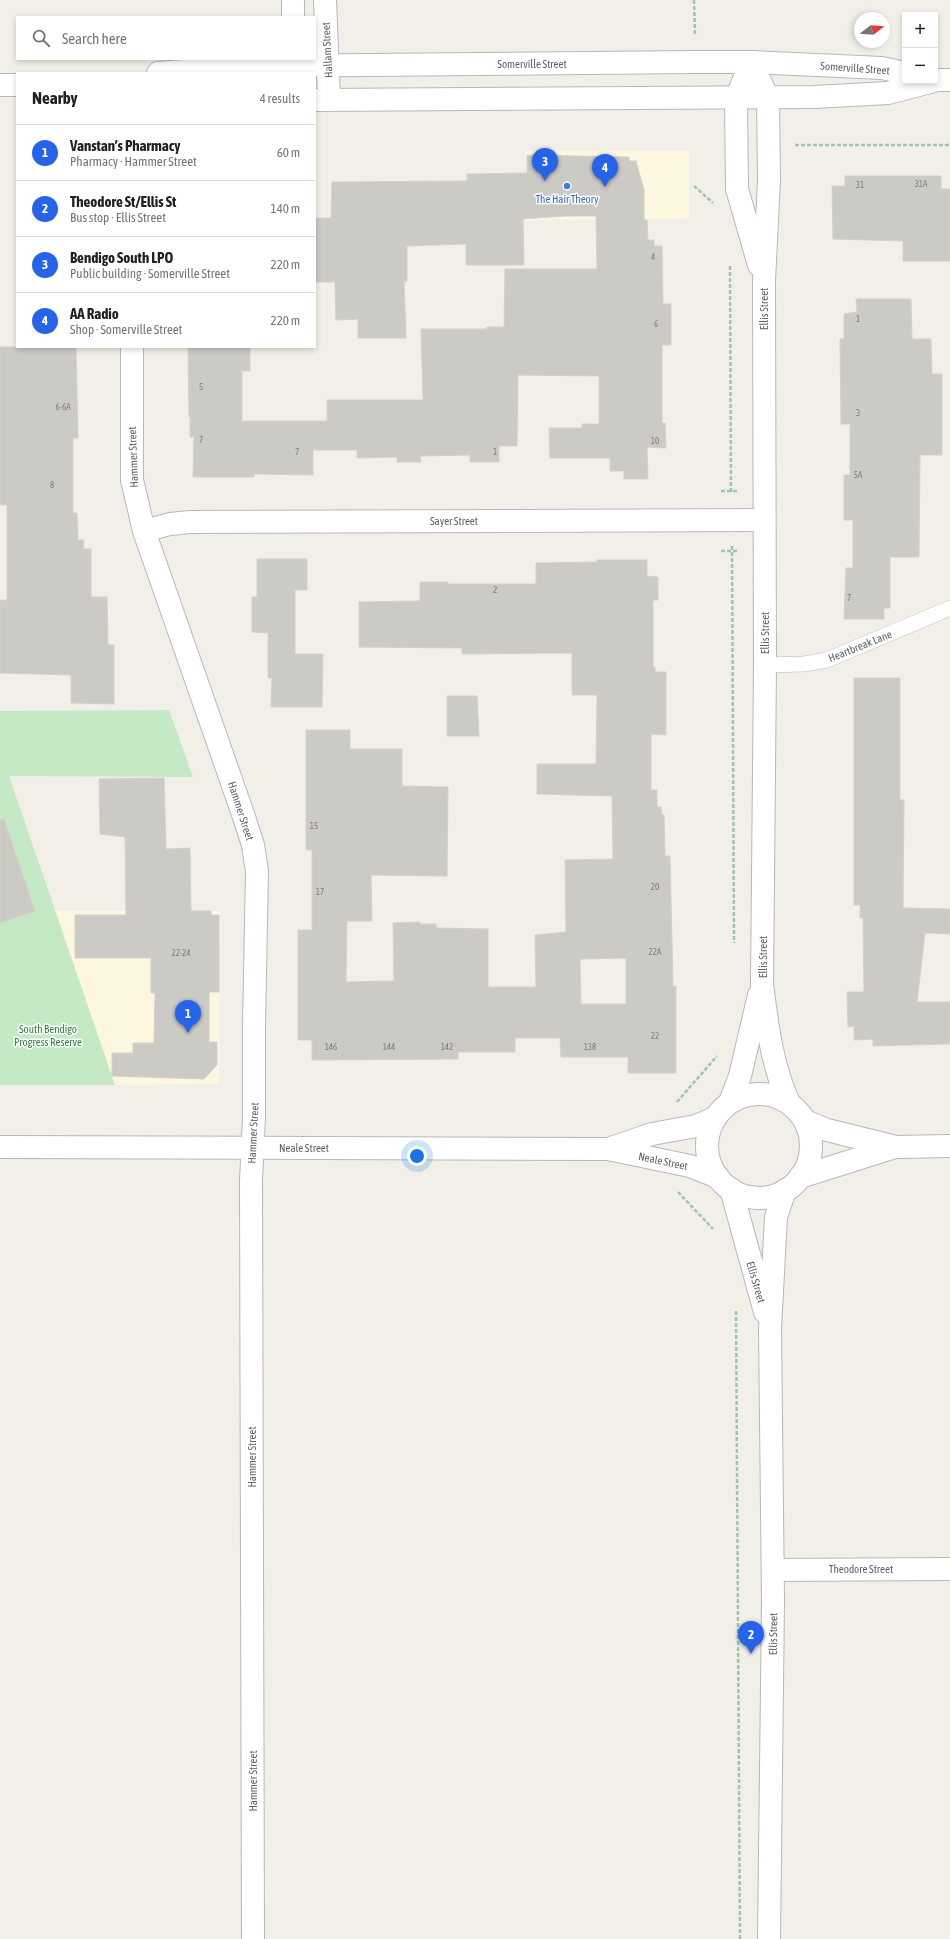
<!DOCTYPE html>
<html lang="en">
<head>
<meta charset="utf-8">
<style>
	:root { --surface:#fff; --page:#f6f6f6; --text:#202124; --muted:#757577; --line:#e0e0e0; --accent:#2563eb }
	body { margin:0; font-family:"Asap Condensed",sans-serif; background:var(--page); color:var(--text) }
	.controls { position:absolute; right:12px; top:12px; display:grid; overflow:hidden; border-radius:0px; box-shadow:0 2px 6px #0003 }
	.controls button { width:36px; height:36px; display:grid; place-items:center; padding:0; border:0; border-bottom:1px solid var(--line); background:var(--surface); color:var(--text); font:20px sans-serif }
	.compass { position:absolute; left:854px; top:12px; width:36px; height:36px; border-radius:50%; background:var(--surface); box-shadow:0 2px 6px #0003; rotate:73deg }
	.you { position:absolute; left:417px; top:1156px; width:14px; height:14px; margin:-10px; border:3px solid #fff; border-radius:50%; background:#1a73e8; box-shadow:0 0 0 6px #1a73e833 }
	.badge { display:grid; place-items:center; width:26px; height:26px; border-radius:50%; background:var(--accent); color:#fff; font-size:13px; font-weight:700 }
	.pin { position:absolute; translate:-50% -33px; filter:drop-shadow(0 1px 2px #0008) }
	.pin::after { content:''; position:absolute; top:21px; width:14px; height:12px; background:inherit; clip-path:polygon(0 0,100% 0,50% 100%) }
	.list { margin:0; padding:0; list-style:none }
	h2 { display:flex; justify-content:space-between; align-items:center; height:52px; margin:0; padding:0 16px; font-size:17px }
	h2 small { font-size:13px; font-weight:400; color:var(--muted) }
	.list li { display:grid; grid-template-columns:26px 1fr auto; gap:12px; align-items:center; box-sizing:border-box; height:56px; padding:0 16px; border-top:1px solid var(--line) }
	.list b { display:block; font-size:15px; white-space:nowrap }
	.list p { margin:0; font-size:13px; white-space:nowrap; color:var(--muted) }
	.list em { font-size:13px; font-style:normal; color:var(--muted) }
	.icon { flex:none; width:22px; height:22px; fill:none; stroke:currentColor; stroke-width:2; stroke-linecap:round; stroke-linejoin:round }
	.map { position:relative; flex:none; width:950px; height:1939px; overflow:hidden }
	.search { position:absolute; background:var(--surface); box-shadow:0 2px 6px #0003; left:16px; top:16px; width:300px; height:44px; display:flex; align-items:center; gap:10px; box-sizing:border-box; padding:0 14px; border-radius:0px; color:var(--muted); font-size:15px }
	.panel { position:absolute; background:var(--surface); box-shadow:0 2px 6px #0003; left:16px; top:72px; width:300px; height:276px; border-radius:0px }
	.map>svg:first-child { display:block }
	.commercial { fill:#fef7e0 }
	.green { fill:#c5e8c5 }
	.building { fill:#cccac5; stroke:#d6d1c6; fill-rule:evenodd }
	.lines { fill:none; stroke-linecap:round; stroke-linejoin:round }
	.service-casing { stroke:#b5b8bc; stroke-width:16 }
	.minor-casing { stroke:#b5b8bc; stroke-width:24 }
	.tertiary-casing { stroke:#b5b8bc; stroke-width:24 }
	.path { stroke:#9cc7a9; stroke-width:2.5; stroke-dasharray:4 2; stroke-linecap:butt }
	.service { stroke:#fff; stroke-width:15 }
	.minor { stroke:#fff; stroke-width:22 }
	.tertiary { stroke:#fff; stroke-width:22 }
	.shop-dot { fill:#3f7fe0; stroke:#fff; stroke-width:1.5 }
	.labels { text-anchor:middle; stroke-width:3; stroke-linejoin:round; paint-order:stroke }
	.number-label { font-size:9px; fill:#7a7d7f }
	.street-label { font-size:11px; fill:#5f6368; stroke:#fff }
	.shop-label { font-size:11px; fill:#366cbe; stroke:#fff }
	.park-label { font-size:11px; fill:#348238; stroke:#fff }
</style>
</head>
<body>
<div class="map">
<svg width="950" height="1939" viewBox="0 0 950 1939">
	<rect width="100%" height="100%" fill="#f1efe8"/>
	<g class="commercial">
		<path d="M 526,151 L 689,151 L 689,218 L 526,220 Z"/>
		<path d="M 55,911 L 220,911 L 219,1084 L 115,1085 Z"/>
	</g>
	<path class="green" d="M 169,710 L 193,777 L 9,776 L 115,1085 L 0,1085 L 0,711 Z"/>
	<g class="building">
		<path d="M 527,155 L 629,157 L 629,161 L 636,161 L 644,190 L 644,220 L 647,220 L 648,240 L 654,240 L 654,246 L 662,246 L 663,304 L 671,304 L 671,345 L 662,345 L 662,423 L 665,423 L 666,448 L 647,447 L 648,479 L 624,479 L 624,471 L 610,471 L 610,458 L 550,458 L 549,428 L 582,428 L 582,424 L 599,424 L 599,376 L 518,375 L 517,446 L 499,446 L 499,462 L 470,462 L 470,455 L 420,456 L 421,462 L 397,462 L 397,457 L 357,458 L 357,450 L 313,450 L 313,475 L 254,474 L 254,477 L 193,477 L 194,437 L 190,437 L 190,417 L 189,417 L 188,347 L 250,347 L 250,371 L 242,371 L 242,421 L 327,421 L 327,400 L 423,400 L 421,329 L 487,329 L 487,327 L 504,327 L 505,269 L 597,269 L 596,216 L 565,216 L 523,219 L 524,265 L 466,265 L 466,244 L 407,246 L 407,281 L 404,281 L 406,338 L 358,338 L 358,319 L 336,320 L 335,282 L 315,282 L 315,218 L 331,218 L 332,182 L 467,181 L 467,174 L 527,173 Z"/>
		<path d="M 845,176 L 941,176 L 941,189 L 950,189 L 950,261 L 903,261 L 903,241 L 833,239 L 832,186 L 845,186 Z"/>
		<path d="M 856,299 L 911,299 L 912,339 L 931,339 L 932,374 L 942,374 L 942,455 L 920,455 L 919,557 L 890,557 L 890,608 L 884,608 L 884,619 L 844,619 L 846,568 L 853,568 L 853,520 L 844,520 L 844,475 L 850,475 L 850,424 L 841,424 L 840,339 L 844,339 L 844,314 L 857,312 Z"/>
		<path d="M 0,347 L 76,347 L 78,438 L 73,438 L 73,513 L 77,513 L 78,540 L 84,540 L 83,549 L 91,549 L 91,597 L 107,597 L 108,645 L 114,645 L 114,704 L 71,703 L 71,675 L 0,673 L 0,600 L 7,600 L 7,505 L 0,505 Z"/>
		<path d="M 257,559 L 307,559 L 307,590 L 295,590 L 295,654 L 323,654 L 322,707 L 271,707 L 272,678 L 268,678 L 268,633 L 252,632 L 252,597 L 257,597 Z"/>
		<path d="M 597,560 L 647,560 L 647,576 L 658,577 L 658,600 L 653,600 L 653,667 L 655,667 L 655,672 L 666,672 L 666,735 L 651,734 L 651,790 L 657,790 L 657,807 L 661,807 L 662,815 L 664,815 L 665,856 L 670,856 L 673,986 L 676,986 L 676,1073 L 628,1073 L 628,1057 L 561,1057 L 560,1038 L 515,1038 L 515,1052 L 458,1052 L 458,1059 L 312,1060 L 312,1040 L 298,1040 L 298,930 L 312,930 L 312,850 L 306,850 L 306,730 L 350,730 L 350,749 L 402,749 L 402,786 L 448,787 L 447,876 L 371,875 L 372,921 L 347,921 L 346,982 L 394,981 L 393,923 L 420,922 L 420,924 L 436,924 L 437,928 L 488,929 L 488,987 L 536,987 L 535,935 L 566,932 L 565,860 L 613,859 L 612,796 L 537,794 L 537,764 L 596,764 L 597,695 L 572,695 L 572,653 L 462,654 L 462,648 L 359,647 L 359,602 L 420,601 L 420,582 L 448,582 L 448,584 L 536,584 L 536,563 L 597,562 ZM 626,958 L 626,1004 L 581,1004 L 580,959 Z"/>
		<path d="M 854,678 L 900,678 L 900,800 L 904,800 L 903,908 L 950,909 L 950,934 L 925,933 L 917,1002 L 950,1002 L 950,1044 L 873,1046 L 873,1039 L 854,1040 L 854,1026 L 848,1027 L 847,992 L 864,992 L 863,918 L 860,918 L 860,905 L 854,905 Z"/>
		<path d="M 447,696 L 477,696 L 479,736 L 447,736 Z"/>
		<path d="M 164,778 L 166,849 L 190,848 L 191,911 L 211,911 L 211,915 L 219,915 L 219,992 L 209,992 L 209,1042 L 217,1042 L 217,1065 L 204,1079 L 112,1076 L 112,1053 L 133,1053 L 133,1043 L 154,1043 L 155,993 L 151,993 L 151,958 L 75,958 L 75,915 L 126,915 L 125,837 L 100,834 L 99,779 Z"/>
		<path d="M 4,819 L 35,911 L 0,923 L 0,820 Z"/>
	</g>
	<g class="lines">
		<g class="service-casing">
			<path id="service" d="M 765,665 L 804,664 L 827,660 L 950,608"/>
		</g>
		<g class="minor-casing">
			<g id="minor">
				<path d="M 293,0 L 293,17"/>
				<path d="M 325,0 L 329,99"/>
				<path d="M 751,62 L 768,98 L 769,180 L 764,281 L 765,665 L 762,984 C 767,1024 772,1066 789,1103"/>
				<path d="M 751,62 L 736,99 L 737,189 L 759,265"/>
				<path d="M 132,347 L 132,480 L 144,531 L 244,817 L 253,845 L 257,871 L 254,1026 L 254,1117 L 251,1181 L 253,1939"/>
				<path d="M 144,531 L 170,524 L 190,522 L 764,520"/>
				<circle cx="759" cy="1146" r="52"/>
				<path d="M 730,1102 L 740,1076 L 759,995"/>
				<path d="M 805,1121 L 827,1130 L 896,1147 L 950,1146"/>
				<path d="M 0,1147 L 608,1149 L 690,1166 L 718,1177"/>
				<path d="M 608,1149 L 652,1134 L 696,1126 L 715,1118"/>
				<path d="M 800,1177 L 895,1147"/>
				<path d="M 731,1189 L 765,1312"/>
				<path d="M 773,1570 L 950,1569"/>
				<path d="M 769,1939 L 773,1601 L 770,1329 L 776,1217 L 785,1190"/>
			</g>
		</g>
		<g class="tertiary-casing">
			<g id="tertiary">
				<path d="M 158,73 L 253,66 L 695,62 L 751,62 L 882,68 L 905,73"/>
				<path d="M 0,85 L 17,85"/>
				<path d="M 315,100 L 814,97 L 888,93 L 938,80 L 950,80"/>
			</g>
		</g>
		<g class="path">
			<path d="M 694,0 L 695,35"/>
			<path d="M 795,145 L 950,145"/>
			<path d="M 694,186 L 713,203"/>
			<path d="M 730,266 L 731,493"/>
			<path d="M 721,491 L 738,491"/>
			<path d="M 732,546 L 734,943"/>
			<path d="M 721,551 L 739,551"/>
			<path d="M 677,1102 L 717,1056"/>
			<path d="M 678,1192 L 713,1229"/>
			<path d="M 736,1311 L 740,1939"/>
		</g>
		<use href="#service" class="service"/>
		<use href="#minor" class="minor"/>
		<use href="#tertiary" class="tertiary"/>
	</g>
	<circle class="shop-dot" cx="567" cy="186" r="4"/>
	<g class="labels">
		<g class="number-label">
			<text x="921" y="187">31A</text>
			<text x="860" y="188">31</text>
			<text x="653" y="260">4</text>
			<text x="858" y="322">1</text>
			<text x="656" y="327">6</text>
			<text x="201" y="390">5</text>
			<text x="63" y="410">6-6A</text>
			<text x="858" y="416">3</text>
			<text x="201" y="443">7</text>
			<text x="655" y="444">10</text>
			<text x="297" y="455">7</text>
			<text x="495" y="455">1</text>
			<text x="858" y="478">5A</text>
			<text x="52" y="488">8</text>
			<text x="495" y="593">2</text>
			<text x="849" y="601">7</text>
			<text x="314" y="829">15</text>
			<text x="655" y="890">20</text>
			<text x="320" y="895">17</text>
			<text x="655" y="955">22A</text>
			<text x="181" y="956">22-24</text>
			<text x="655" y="1039">22</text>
			<text x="331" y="1050">146</text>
			<text x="389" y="1050">144</text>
			<text x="447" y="1050">142</text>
			<text x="590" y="1050">138</text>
		</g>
		<g class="street-label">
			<text transform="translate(327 50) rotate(-93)" y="4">Hallam Street</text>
			<text x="532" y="68">Somerville Street</text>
			<text transform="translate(855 68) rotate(4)" y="4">Somerville Street</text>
			<text transform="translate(764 309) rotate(-90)" y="4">Ellis Street</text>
			<text transform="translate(133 457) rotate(-92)" y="4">Hammer Street</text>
			<text x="454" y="525">Sayer Street</text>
			<text transform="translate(765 633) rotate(-90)" y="4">Ellis Street</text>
			<text transform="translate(860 646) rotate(-22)" y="4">Heartbreak Lane</text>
			<text transform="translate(241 811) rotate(72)" y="4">Hammer Street</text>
			<text transform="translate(763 957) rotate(-90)" y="4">Ellis Street</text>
			<text transform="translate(253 1133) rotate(-87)" y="4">Hammer Street</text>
			<text x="304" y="1152">Neale Street</text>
			<text transform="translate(663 1161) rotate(12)" y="4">Neale Street</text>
			<text transform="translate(756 1282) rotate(74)" y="4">Ellis Street</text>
			<text transform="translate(252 1457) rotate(-90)" y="4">Hammer Street</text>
			<text x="861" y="1573">Theodore Street</text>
			<text transform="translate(773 1634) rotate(-89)" y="4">Ellis Street</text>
			<text transform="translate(253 1781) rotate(-90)" y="4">Hammer Street</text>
		</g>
		<g class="shop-label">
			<text x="567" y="203">The Hair Theory</text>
		</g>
		<g class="park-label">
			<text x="48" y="1033">South Bendigo<tspan x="48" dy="13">Progress Reserve</tspan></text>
		</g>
	</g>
</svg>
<div class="controls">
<button>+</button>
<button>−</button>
</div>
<svg class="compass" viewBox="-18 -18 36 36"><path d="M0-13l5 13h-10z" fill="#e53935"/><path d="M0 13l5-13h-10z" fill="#757577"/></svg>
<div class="you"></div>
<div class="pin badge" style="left:188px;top:1033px">1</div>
<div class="pin badge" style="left:751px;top:1654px">2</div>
<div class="pin badge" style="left:545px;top:181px">3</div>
<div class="pin badge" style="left:605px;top:187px">4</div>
<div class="search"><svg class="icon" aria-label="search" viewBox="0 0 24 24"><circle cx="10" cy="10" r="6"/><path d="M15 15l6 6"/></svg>Search here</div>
<section class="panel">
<h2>Nearby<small>4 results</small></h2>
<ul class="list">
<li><span class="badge">1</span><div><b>Vanstan’s Pharmacy</b><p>Pharmacy · Hammer Street</p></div><em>60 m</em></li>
<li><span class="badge">2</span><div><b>Theodore St/Ellis St</b><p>Bus stop · Ellis Street</p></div><em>140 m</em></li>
<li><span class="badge">3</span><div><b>Bendigo South LPO</b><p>Public building · Somerville Street</p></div><em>220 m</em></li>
<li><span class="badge">4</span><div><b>AA Radio</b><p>Shop · Somerville Street</p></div><em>220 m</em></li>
</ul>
</section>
</div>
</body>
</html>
